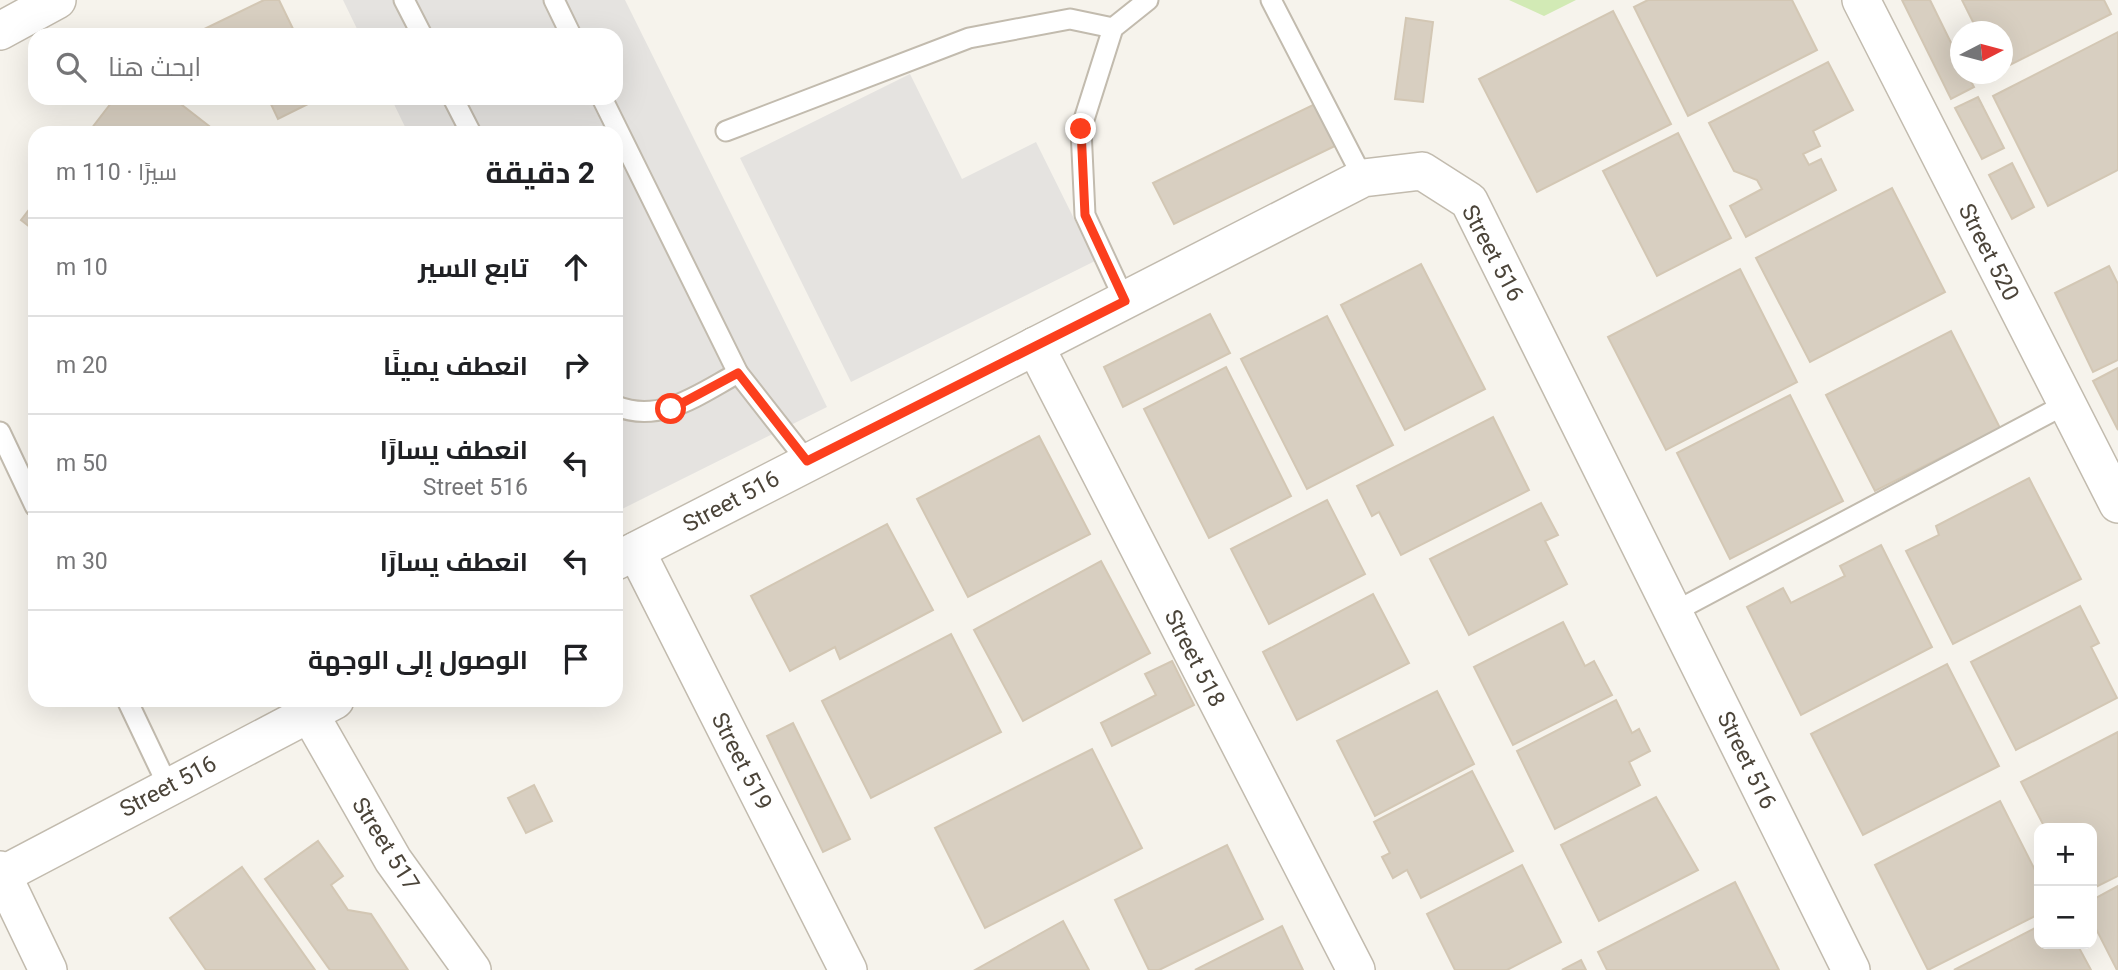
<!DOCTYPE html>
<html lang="ar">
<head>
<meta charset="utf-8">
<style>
	:root { --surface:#fff; --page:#f2f2f2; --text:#202124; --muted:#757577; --line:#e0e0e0 }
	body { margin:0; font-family:Roboto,Cairo,sans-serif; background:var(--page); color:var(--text); direction:rtl }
	.controls { position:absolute; right:21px; bottom:21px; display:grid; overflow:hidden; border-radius:14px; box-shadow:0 7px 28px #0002 }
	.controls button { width:63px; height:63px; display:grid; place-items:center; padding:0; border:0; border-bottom:2px solid var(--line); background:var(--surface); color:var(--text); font:35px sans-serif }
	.compass { position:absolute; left:1950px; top:21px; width:63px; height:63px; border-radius:50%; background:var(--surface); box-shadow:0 7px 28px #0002; rotate:84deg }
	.stop { position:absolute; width:21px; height:21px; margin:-16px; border:5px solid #fc3f1d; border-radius:50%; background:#fff }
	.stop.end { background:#fc3f1d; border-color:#fff; box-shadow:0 2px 7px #0008 }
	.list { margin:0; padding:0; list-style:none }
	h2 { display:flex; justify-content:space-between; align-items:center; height:91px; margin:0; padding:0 28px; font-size:30px }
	h2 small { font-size:23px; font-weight:400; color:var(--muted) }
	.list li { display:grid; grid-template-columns:46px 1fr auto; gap:21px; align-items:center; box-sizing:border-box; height:98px; padding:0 28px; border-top:2px solid var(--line) }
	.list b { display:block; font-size:26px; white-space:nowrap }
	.list p { margin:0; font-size:23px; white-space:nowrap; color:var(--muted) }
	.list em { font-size:23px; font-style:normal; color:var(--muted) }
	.icon { flex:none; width:38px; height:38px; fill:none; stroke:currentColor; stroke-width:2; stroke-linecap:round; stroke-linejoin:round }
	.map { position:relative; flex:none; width:2118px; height:970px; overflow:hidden; direction:ltr }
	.search { position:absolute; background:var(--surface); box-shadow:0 7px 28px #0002; left:28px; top:28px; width:595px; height:77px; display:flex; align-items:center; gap:18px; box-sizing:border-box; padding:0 24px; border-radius:21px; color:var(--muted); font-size:26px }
	.panel { position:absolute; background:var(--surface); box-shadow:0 7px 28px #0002; left:28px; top:126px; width:595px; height:581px; border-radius:21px; direction:rtl }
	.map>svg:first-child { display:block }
	.green { fill:#d2eab5 }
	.parking { fill:#e5e3e0 }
	.building { fill:#d8cfc1; stroke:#d3c7b4; stroke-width:2 }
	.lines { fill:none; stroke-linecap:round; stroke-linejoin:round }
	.lane-casing { stroke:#c2bbae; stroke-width:23 }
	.street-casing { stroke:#c2bbae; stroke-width:40 }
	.lane { stroke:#fff; stroke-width:19 }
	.street { stroke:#fff; stroke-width:37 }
	.route { stroke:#fc3f1d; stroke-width:9 }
	.labels { text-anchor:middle; stroke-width:5; stroke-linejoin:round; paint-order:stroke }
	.street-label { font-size:23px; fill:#4b4439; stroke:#fff }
</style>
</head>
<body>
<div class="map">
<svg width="2118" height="970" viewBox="0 0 2118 970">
	<rect width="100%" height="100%" fill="#f6f3ec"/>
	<path class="green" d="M 1509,0 L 1576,0 L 1544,16 Z"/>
	<g class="parking">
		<path d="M 343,0 L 625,0 L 827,407 L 616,512 L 616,133 L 408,133 L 391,98 L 616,98 L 616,35 L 360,35 Z"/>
		<path d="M 910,74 L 962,179 L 1036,142 L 1095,261 L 851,382 L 740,158 Z"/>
	</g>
	<g class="building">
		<path d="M 264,0 L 279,0 L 296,35 L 192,35 Z"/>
		<path d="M 1648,0 L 1792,0 L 1817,50 L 1688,116 L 1634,7 Z"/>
		<path d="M 1902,0 L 1930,0 L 1960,61 L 1960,74 L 1967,74 L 1974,87 L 1951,99 Z"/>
		<path d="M 1962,0 L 2104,0 L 2111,14 L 2002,69 L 2002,32 L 1978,32 Z"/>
		<path d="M 1613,11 L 1671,124 L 1537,192 L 1479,79 Z"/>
		<path d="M 1406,18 L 1433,22 L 1423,102 L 1395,99 Z"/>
		<path d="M 2118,32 L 2118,170 L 2048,206 L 1993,96 Z"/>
		<path d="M 1828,62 L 1853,110 L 1813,131 L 1820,146 L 1803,154 L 1809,165 L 1821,159 L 1836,190 L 1746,237 L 1730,206 L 1762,189 L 1757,180 L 1734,171 L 1709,123 Z"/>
		<path d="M 1978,97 L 2004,148 L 1982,159 L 1955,108 Z"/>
		<path d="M 115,98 L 173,98 L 218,133 L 88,133 Z"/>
		<path d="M 268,98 L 320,98 L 278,119 Z"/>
		<path d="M 1317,103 L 1337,145 L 1174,224 L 1153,183 Z"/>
		<path d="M 1678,133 L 1731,238 L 1657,276 L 1603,171 Z"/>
		<path d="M 2012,163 L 2034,207 L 2012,219 L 1989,175 Z"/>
		<path d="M 1892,188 L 1945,292 L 1810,362 L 1756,258 Z"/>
		<path d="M 35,202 L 35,231 L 21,220 Z"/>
		<path d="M 1421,264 L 1485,389 L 1405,430 L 1341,305 Z"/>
		<path d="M 2109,266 L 2118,284 L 2118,360 L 2093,372 L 2055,293 Z"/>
		<path d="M 1740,269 L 1797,382 L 1666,450 L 1608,337 Z"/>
		<path d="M 1210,314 L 1230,353 L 1123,407 L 1104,367 Z"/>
		<path d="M 1327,316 L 1393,445 L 1307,489 L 1241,359 Z"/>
		<path d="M 1951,331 L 2000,428 L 1875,491 L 1826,395 Z"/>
		<path d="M 1226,367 L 1291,496 L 1209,538 L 1144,409 Z"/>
		<path d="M 2118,368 L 2118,430 L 2093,381 Z"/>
		<path d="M 1790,395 L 1843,501 L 1730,559 L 1677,453 Z"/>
		<path d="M 1493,417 L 1529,490 L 1401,555 L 1379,512 L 1372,516 L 1357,486 Z"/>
		<path d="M 1039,436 L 1090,534 L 968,597 L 917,499 Z"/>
		<path d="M 2029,478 L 2081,579 L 1953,644 L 1906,551 L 1939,535 L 1936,526 Z"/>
		<path d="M 1327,500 L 1365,574 L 1269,624 L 1231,549 Z"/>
		<path d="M 1541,503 L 1558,535 L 1545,541 L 1567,584 L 1469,635 L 1430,559 Z"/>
		<path d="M 887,524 L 933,610 L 840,659 L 835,647 L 790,671 L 751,596 Z"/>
		<path d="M 1881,545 L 1932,647 L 1801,715 L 1747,607 L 1783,588 L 1791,603 L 1845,576 L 1840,566 Z"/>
		<path d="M 1101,561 L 1150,653 L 1023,721 L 974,630 Z"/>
		<path d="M 1373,594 L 1409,663 L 1297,720 L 1263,652 Z"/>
		<path d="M 2080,606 L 2099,643 L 2091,647 L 2117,698 L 2016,750 L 1971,662 Z"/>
		<path d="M 1563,622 L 1585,666 L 1594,661 L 1612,695 L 1513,745 L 1474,667 Z"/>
		<path d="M 951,634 L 1001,732 L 871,798 L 822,701 Z"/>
		<path d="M 1172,661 L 1194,705 L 1112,746 L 1101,723 L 1156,695 L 1145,674 Z"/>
		<path d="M 1947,664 L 1999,766 L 1863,835 L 1811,734 Z"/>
		<path d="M 1437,691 L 1474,764 L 1375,816 L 1337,741 Z"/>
		<path d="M 1616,700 L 1632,733 L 1639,729 L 1650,751 L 1629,762 L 1640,785 L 1555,829 L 1517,751 Z"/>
		<path d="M 793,723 L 850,839 L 823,852 L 767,736 Z"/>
		<path d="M 2118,732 L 2118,876 L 2092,889 L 2092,828 L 2045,828 L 2021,782 Z"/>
		<path d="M 1092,749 L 1142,848 L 985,928 L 935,828 Z"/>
		<path d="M 1472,771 L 1513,851 L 1421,898 L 1407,870 L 1393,878 L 1382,857 L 1390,853 L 1374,822 Z"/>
		<path d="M 534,785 L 552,821 L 526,833 L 508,798 Z"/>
		<path d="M 1656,797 L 1698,870 L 1599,921 L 1561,845 Z"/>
		<path d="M 2000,801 L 2039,878 L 2039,914 L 1928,970 L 1875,865 Z"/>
		<path d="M 318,841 L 343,876 L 331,885 L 348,910 L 371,914 L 408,970 L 330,970 L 265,879 Z"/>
		<path d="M 1227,845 L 1263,919 L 1159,970 L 1149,970 L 1115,900 Z"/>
		<path d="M 1522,865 L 1561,942 L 1507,970 L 1455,970 L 1427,914 Z"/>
		<path d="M 242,867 L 315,970 L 206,970 L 170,918 Z"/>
		<path d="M 1735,882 L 1779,970 L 1607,970 L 1598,952 Z"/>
		<path d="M 2118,886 L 2118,970 L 2117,970 L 2092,921 L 2092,900 Z"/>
		<path d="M 1063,921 L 1089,970 L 975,970 Z"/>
		<path d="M 1282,926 L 1303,970 L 1195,970 Z"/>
		<path d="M 2039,926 L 2039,944 L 2077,944 L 2091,970 L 1954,970 Z"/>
		<path d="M 1581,960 L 1586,970 L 1562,970 Z"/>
	</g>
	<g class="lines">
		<g class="lane-casing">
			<g id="lane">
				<path d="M 404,0 L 422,35"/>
				<path d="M 554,0 L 571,35"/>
				<path d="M 1271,0 L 1363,178"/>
				<path d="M 453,98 L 471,133"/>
				<path d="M 602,98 L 738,373 L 807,461"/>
				<path d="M 726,131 L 969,38 L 1070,19 L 1113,28"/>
				<path d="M 1125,301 L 1085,215 L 1081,129 L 1113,28 L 1148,0"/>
				<path d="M 616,406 C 661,424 699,394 738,373"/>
				<path d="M 0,432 L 35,506"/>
				<path d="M 1674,612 L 2066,404"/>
				<path d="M 127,700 L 168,786"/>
			</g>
		</g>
		<g class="street-casing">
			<g id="street">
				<path d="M 1861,0 L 2118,504"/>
				<path d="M 0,31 L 57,0"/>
				<path d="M 1035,346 L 1356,970"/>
				<path d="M 636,551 L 848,970"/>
				<path d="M 616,561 L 1363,178 L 1422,171 L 1469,201 L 1851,970"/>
				<path d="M 309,713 L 393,860 L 472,970"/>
				<path d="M 0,870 L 48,970"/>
				<path d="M 2,875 L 335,700"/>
			</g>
		</g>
		<use href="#lane" class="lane"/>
		<use href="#street" class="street"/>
	</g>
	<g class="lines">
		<path class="route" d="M 671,409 L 738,373 L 807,461 L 1125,301 L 1085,215 L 1081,129"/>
	</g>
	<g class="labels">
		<g class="street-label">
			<text transform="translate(1989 252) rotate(63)" y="8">Street 520</text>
			<text transform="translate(1493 253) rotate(62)" y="8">Street 516</text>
			<text transform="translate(731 501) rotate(-28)" y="8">Street 516</text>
			<text transform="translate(1195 658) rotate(63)" y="8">Street 518</text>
			<text transform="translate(1747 760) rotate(64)" y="8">Street 516</text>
			<text transform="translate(742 761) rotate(63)" y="8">Street 519</text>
			<text transform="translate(168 786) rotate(-28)" y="8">Street 516</text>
			<text transform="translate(386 844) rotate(58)" y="8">Street 517</text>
		</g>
	</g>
</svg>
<div class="controls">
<button>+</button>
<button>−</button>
</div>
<svg class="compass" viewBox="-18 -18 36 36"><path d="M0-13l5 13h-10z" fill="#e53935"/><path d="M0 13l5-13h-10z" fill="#757577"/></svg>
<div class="stop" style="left:671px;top:409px"></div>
<div class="stop end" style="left:1081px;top:129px"></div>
<div class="search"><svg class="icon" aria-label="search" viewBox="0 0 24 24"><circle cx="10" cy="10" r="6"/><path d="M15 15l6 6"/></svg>ابحث هنا</div>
<section class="panel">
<h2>2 دقيقة<small>سيرًا · 110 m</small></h2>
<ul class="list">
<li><svg class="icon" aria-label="ahead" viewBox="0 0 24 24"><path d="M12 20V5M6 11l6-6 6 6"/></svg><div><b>تابع السير</b></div><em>10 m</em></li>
<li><svg class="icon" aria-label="right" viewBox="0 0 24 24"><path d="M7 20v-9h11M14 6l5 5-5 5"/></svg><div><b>انعطف يمينًا</b></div><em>20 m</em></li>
<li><svg class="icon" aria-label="left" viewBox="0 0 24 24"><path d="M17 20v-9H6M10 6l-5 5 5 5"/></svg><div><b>انعطف يسارًا</b><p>Street 516</p></div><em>50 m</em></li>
<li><svg class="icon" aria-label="left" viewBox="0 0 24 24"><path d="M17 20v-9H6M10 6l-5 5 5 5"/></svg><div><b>انعطف يسارًا</b></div><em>30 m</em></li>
<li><svg class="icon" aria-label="arrive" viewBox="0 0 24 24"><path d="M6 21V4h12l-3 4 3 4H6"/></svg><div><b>الوصول إلى الوجهة</b></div></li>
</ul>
</section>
</div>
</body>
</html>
